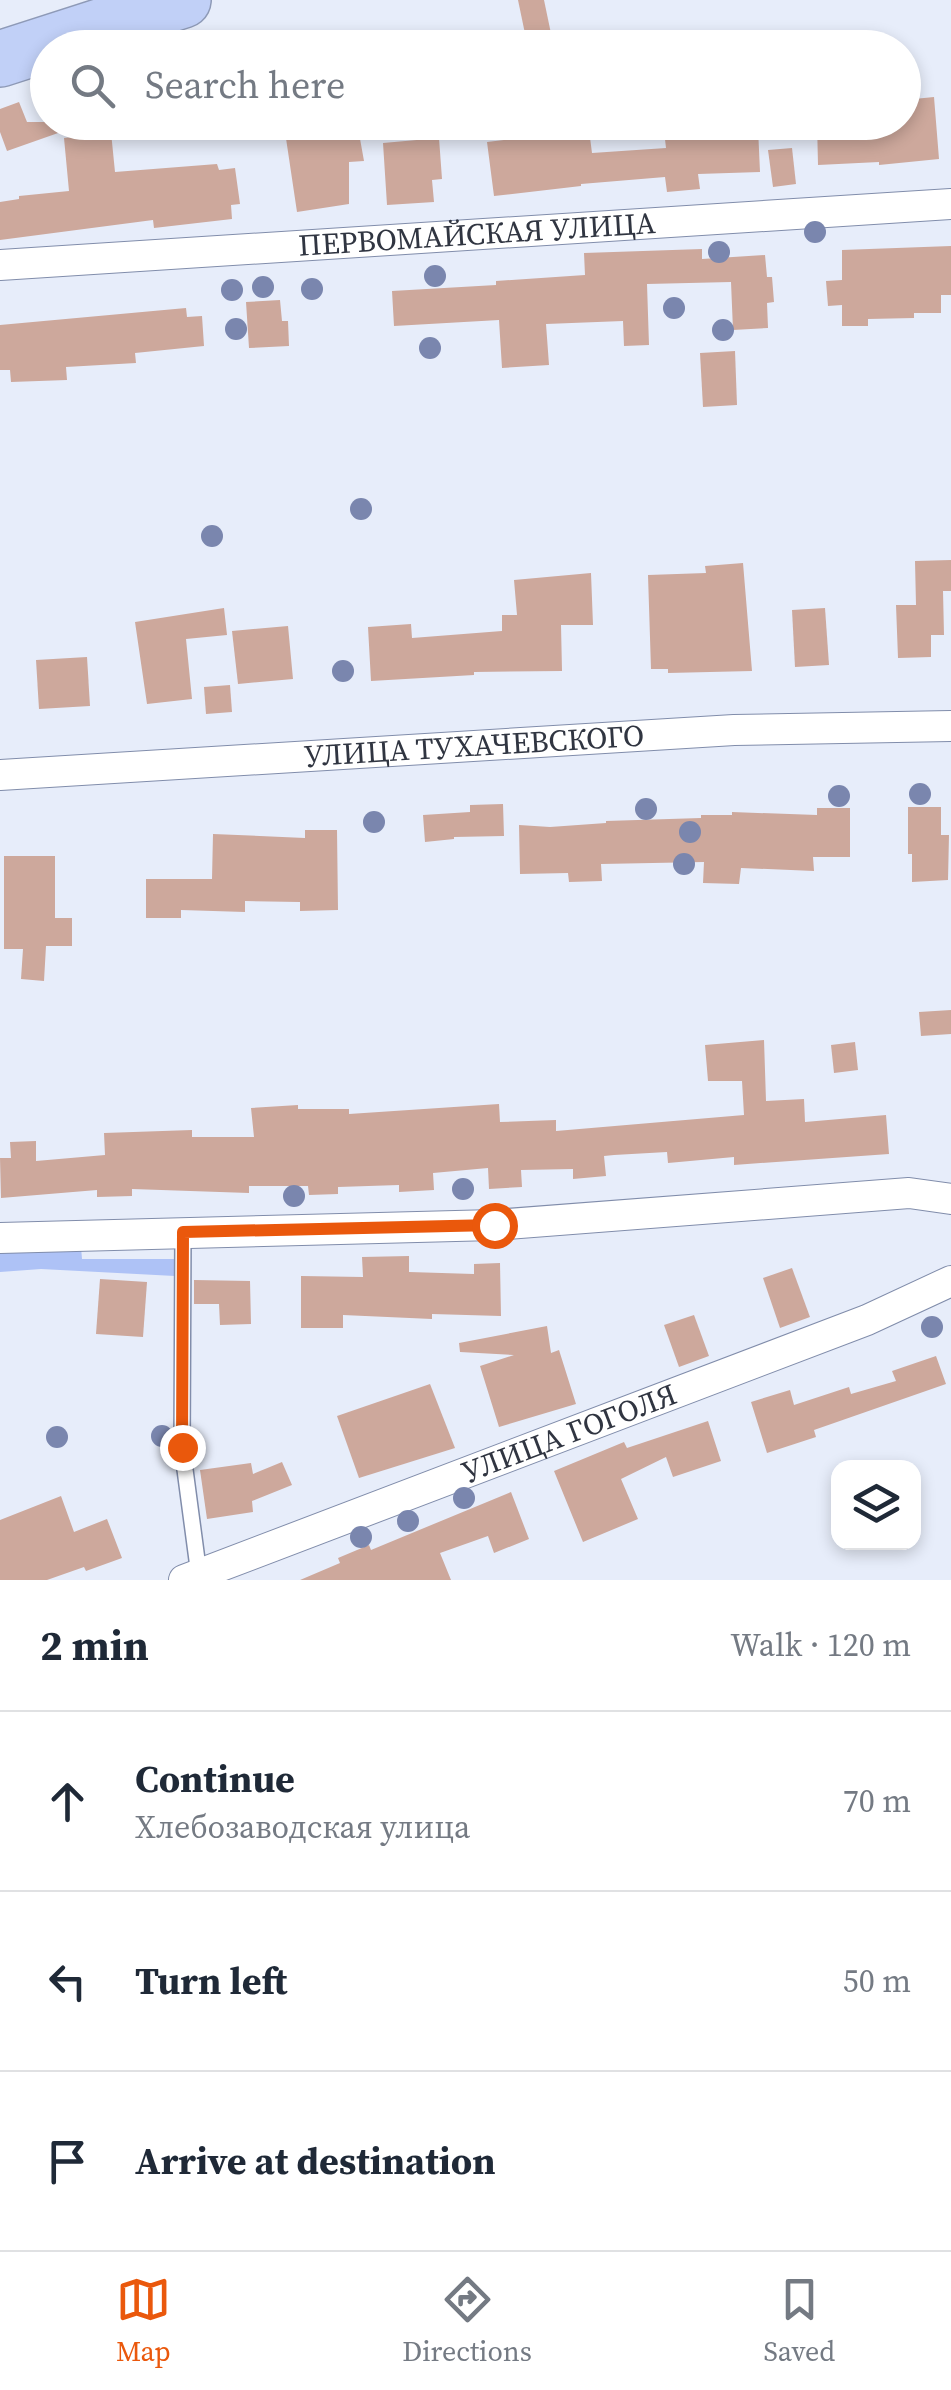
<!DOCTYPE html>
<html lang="en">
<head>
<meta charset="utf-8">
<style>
	:root { --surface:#fff; --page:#f6f6f7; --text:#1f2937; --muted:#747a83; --line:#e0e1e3; --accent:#ea580c }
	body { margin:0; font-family:"Source Serif 4",serif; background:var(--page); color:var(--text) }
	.controls { position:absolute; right:30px; bottom:30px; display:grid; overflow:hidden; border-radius:20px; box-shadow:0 5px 15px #0003 }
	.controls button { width:90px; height:90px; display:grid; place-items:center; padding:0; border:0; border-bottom:2px solid var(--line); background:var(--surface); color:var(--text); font:50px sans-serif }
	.stop { position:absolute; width:30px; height:30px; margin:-22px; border:8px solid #ea580c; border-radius:50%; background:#fff }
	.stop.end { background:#ea580c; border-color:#fff; box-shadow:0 2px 10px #0008 }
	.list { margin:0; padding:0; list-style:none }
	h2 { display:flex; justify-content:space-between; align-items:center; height:130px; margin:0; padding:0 40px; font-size:42px }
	h2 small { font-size:32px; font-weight:400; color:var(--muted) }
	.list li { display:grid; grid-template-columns:65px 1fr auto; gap:30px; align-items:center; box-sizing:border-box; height:180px; padding:0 40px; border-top:2px solid var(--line) }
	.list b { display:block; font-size:38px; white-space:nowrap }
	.list p { margin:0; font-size:32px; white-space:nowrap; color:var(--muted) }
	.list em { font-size:32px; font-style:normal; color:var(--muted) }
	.icon { flex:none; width:55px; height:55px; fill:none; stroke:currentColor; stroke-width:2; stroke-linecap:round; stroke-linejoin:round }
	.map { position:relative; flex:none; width:951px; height:1580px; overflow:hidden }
	.search { position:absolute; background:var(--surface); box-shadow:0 5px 15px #0003; left:30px; right:30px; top:30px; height:110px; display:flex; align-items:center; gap:25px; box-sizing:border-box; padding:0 35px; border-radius:55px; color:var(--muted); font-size:38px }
	.sheet { height:670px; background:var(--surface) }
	nav { display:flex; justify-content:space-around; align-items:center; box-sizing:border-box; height:140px; border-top:2px solid var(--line); background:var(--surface); font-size:28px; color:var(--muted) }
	nav a { display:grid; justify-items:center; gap:5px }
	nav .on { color:var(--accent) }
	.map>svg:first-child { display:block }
	.green { fill:#aec2f6 }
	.building { fill:#cda89c }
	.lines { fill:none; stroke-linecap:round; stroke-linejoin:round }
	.lane-casing { stroke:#818dab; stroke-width:18 }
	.street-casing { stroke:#818dab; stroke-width:32 }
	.highway-casing { stroke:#8e9ab7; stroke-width:58 }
	.lane { stroke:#fff; stroke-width:15 }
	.street { stroke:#fff; stroke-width:30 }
	.highway { stroke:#c1d0f7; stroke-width:55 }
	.tree { fill:#7a86ae }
	.route { stroke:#ea580c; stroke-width:12 }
	.labels { text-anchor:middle; stroke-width:8; stroke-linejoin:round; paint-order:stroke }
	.street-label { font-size:30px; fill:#303541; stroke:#fff }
</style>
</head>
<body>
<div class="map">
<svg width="951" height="1580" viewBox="0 0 951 1580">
	<rect width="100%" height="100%" fill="#e7edfa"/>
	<path class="green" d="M 81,1247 L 82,1259 L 174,1259 L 175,1276 L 41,1269 L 0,1272 L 0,1251 Z"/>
	<g class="building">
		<path d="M 518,0 L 544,0 L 554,48 L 528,48 Z"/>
		<path d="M 934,97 L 939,159 L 879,165 L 879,162 L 818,165 L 817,122 L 906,122 L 904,100 Z"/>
		<path d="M 19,102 L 27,122 L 77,122 L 78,126 L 7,151 L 0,132 L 0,109 Z"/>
		<path d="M 310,122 L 311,130 L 357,122 L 364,161 L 349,162 L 349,204 L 297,212 L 284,125 Z"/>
		<path d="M 555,122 L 588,122 L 592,153 L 666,148 L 663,122 L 688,122 L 689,131 L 758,128 L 760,172 L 698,174 L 700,189 L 667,192 L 665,177 L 581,184 L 581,186 L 494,196 L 487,142 L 556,134 Z"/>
		<path d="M 111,132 L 115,172 L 217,164 L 219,170 L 235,168 L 240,204 L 231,205 L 232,219 L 154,228 L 153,220 L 0,240 L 0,202 L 19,199 L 19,196 L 69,191 L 64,138 Z"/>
		<path d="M 439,138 L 442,179 L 432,180 L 434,202 L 387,205 L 383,143 Z"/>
		<path d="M 792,148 L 796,184 L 773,187 L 768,150 Z"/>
		<path d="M 951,246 L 951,295 L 941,295 L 941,313 L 914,313 L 914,318 L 868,319 L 868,326 L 842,326 L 842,305 L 828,306 L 826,281 L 842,280 L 842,250 Z"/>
		<path d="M 702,249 L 702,259 L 765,255 L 767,277 L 772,277 L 774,302 L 767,303 L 768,328 L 733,330 L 731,282 L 647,284 L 649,345 L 624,346 L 623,321 L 546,324 L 549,365 L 502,368 L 499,320 L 394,326 L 392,291 L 496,285 L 496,281 L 585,275 L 584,253 Z"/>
		<path d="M 280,300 L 282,321 L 288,321 L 289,346 L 249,348 L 246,302 Z"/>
		<path d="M 186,308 L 187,317 L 202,316 L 204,346 L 135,353 L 136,363 L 66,367 L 67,380 L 11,382 L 10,370 L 0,370 L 0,325 Z"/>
		<path d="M 735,351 L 737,405 L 703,407 L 700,353 Z"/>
		<path d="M 951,560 L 951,591 L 943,591 L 944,635 L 931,635 L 931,657 L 898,658 L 896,605 L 916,605 L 915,561 Z"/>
		<path d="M 743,563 L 752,671 L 668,673 L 668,669 L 651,669 L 648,575 L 706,573 L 705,566 Z"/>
		<path d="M 591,573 L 593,625 L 561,625 L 562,671 L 474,672 L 474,675 L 371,681 L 368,627 L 411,624 L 412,638 L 502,631 L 502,615 L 517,615 L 514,580 Z"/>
		<path d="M 224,608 L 227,635 L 186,639 L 192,699 L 147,704 L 135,622 Z"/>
		<path d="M 825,608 L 829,665 L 795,667 L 792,610 Z"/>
		<path d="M 288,626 L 293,679 L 238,684 L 232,631 Z"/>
		<path d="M 87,657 L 90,706 L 39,709 L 36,660 Z"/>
		<path d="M 230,685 L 232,712 L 206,714 L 204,687 Z"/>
		<path d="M 503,804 L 504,836 L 454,837 L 454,839 L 425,842 L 423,815 L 470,812 L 470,805 Z"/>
		<path d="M 908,807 L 941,807 L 941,835 L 949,835 L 948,880 L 912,882 L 912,854 L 908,854 Z"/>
		<path d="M 817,808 L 850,808 L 850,857 L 813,857 L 814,871 L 741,868 L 739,884 L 703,883 L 704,862 L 601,864 L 602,881 L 569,882 L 568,873 L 520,874 L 519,825 L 550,827 L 606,823 L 606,821 L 701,818 L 701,815 L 732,815 L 732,812 L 817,815 Z"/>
		<path d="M 305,830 L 337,830 L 338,910 L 300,911 L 300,902 L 245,901 L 245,912 L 181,910 L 181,918 L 146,918 L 146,879 L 212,879 L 213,834 L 305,838 Z"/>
		<path d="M 4,856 L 55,856 L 55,918 L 72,918 L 72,946 L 46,946 L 44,981 L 21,979 L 23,949 L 4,949 Z"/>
		<path d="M 951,1010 L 951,1034 L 921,1036 L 919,1012 Z"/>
		<path d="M 764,1040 L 766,1101 L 804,1099 L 805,1122 L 886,1115 L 889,1154 L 734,1165 L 734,1157 L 668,1163 L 667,1152 L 614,1155 L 604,1156 L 606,1176 L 573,1179 L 573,1169 L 521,1170 L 522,1187 L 489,1189 L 488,1168 L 433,1173 L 434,1190 L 399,1192 L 399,1185 L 338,1187 L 338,1194 L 309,1195 L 308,1186 L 249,1186 L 249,1193 L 132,1189 L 132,1196 L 97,1197 L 97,1190 L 1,1198 L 0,1158 L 11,1158 L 10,1142 L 36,1141 L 36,1161 L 105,1155 L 104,1133 L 192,1130 L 192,1137 L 254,1137 L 251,1108 L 298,1105 L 298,1109 L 349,1109 L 349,1114 L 499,1104 L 500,1122 L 556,1120 L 556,1131 L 744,1115 L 742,1081 L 708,1081 L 705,1045 Z"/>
		<path d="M 855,1042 L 858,1070 L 834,1073 L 831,1045 Z"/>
		<path d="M 409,1256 L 409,1272 L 474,1274 L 474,1264 L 500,1263 L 501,1316 L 432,1314 L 432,1319 L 343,1315 L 343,1328 L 301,1328 L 301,1276 L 363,1277 L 362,1257 Z"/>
		<path d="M 792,1268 L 810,1317 L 780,1328 L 763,1278 Z"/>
		<path d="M 100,1279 L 147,1282 L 143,1337 L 96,1334 Z"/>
		<path d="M 194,1280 L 250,1281 L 251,1324 L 220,1325 L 219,1304 L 194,1304 Z"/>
		<path d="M 694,1315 L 709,1356 L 679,1367 L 664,1325 Z"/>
		<path d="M 547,1326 L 551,1353 L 559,1350 L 576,1404 L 499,1427 L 480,1366 L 514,1355 L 460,1352 L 459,1343 Z"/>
		<path d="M 936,1356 L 946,1384 L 814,1430 L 816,1437 L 767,1453 L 751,1402 L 790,1390 L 794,1405 L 849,1387 L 851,1394 L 896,1381 L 892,1371 Z"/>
		<path d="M 430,1384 L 455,1448 L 359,1478 L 337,1416 Z"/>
		<path d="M 708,1421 L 721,1461 L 673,1477 L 666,1457 L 621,1479 L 638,1519 L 583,1542 L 554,1471 L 624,1442 L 627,1448 Z"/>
		<path d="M 282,1462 L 292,1485 L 252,1501 L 253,1512 L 207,1519 L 200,1470 L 251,1463 L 253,1474 Z"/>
		<path d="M 511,1492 L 529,1539 L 494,1553 L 488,1536 L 440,1553 L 451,1580 L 300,1580 L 340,1563 L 338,1558 L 369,1545 L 371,1550 Z"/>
		<path d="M 61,1496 L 74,1532 L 107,1519 L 122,1558 L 86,1571 L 84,1567 L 47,1580 L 0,1580 L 0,1520 Z"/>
	</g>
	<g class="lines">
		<g class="lane-casing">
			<path id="lane" d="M 183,1232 L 182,1447 L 199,1575"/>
		</g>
		<g class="street-casing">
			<g id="street">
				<path id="s1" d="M 0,265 L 951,204"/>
				<path id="s2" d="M 0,775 L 734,730 L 951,726"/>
				<path d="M 0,1238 L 494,1225 L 909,1193 L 951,1199"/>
				<path id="s3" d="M 184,1580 L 867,1320 L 951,1281"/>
			</g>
		</g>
		<g class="highway-casing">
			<path id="highway" d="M 0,59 L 183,0"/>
		</g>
		<use href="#lane" class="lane"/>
		<use href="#street" class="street"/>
		<use href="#highway" class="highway"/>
	</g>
	<g class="tree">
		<circle cx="815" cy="232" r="11"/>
		<circle cx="719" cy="252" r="11"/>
		<circle cx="435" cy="276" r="11"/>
		<circle cx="263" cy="287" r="11"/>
		<circle cx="312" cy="289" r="11"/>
		<circle cx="232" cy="290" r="11"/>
		<circle cx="674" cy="308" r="11"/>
		<circle cx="236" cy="329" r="11"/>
		<circle cx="723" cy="330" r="11"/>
		<circle cx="430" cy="348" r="11"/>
		<circle cx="361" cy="509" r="11"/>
		<circle cx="212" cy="536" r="11"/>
		<circle cx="343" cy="671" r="11"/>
		<circle cx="920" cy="794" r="11"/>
		<circle cx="839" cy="796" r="11"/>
		<circle cx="646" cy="809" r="11"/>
		<circle cx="374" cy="822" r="11"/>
		<circle cx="690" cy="832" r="11"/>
		<circle cx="684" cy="864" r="11"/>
		<circle cx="463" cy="1189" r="11"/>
		<circle cx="294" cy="1196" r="11"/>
		<circle cx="932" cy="1327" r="11"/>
		<circle cx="162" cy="1436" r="11"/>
		<circle cx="57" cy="1437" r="11"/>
		<circle cx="464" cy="1498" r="11"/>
		<circle cx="408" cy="1521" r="11"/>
		<circle cx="361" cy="1537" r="11"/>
	</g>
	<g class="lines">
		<path class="route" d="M 182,1447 L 183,1232 L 494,1225"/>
	</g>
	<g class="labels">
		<g class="street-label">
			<text dy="10" stroke="none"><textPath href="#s1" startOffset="478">ПЕРВОМАЙСКАЯ УЛИЦА</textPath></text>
			<text dy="10" stroke="none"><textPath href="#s2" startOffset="475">УЛИЦА ТУХАЧЕВСКОГО</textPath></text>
			<text dy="10" stroke="none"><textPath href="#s3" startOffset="412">УЛИЦА ГОГОЛЯ</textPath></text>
		</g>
	</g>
</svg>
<div class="controls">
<button><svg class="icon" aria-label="layers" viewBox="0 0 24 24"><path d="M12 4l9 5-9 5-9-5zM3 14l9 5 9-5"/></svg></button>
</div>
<div class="stop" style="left:494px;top:1225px"></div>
<div class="stop end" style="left:182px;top:1447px"></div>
<div class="search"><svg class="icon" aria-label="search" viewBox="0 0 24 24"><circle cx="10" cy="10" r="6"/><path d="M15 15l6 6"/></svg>Search here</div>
</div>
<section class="sheet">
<h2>2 min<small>Walk · 120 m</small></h2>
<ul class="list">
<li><svg class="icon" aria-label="ahead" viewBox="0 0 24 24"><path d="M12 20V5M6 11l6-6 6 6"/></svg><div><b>Continue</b><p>Хлебозаводская улица</p></div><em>70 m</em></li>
<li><svg class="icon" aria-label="left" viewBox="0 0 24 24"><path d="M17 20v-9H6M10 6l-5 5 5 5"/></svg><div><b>Turn left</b></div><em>50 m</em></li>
<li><svg class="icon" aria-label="arrive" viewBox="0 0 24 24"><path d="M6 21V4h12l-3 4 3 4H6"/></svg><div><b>Arrive at destination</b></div></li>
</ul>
</section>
<nav>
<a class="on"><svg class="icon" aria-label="map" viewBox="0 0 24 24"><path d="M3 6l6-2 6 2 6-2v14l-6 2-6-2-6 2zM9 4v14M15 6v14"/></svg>Map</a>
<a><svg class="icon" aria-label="directions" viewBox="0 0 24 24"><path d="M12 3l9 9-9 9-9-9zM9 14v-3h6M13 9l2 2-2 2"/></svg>Directions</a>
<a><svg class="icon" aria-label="saved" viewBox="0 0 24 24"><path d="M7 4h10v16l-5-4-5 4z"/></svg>Saved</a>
</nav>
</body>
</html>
